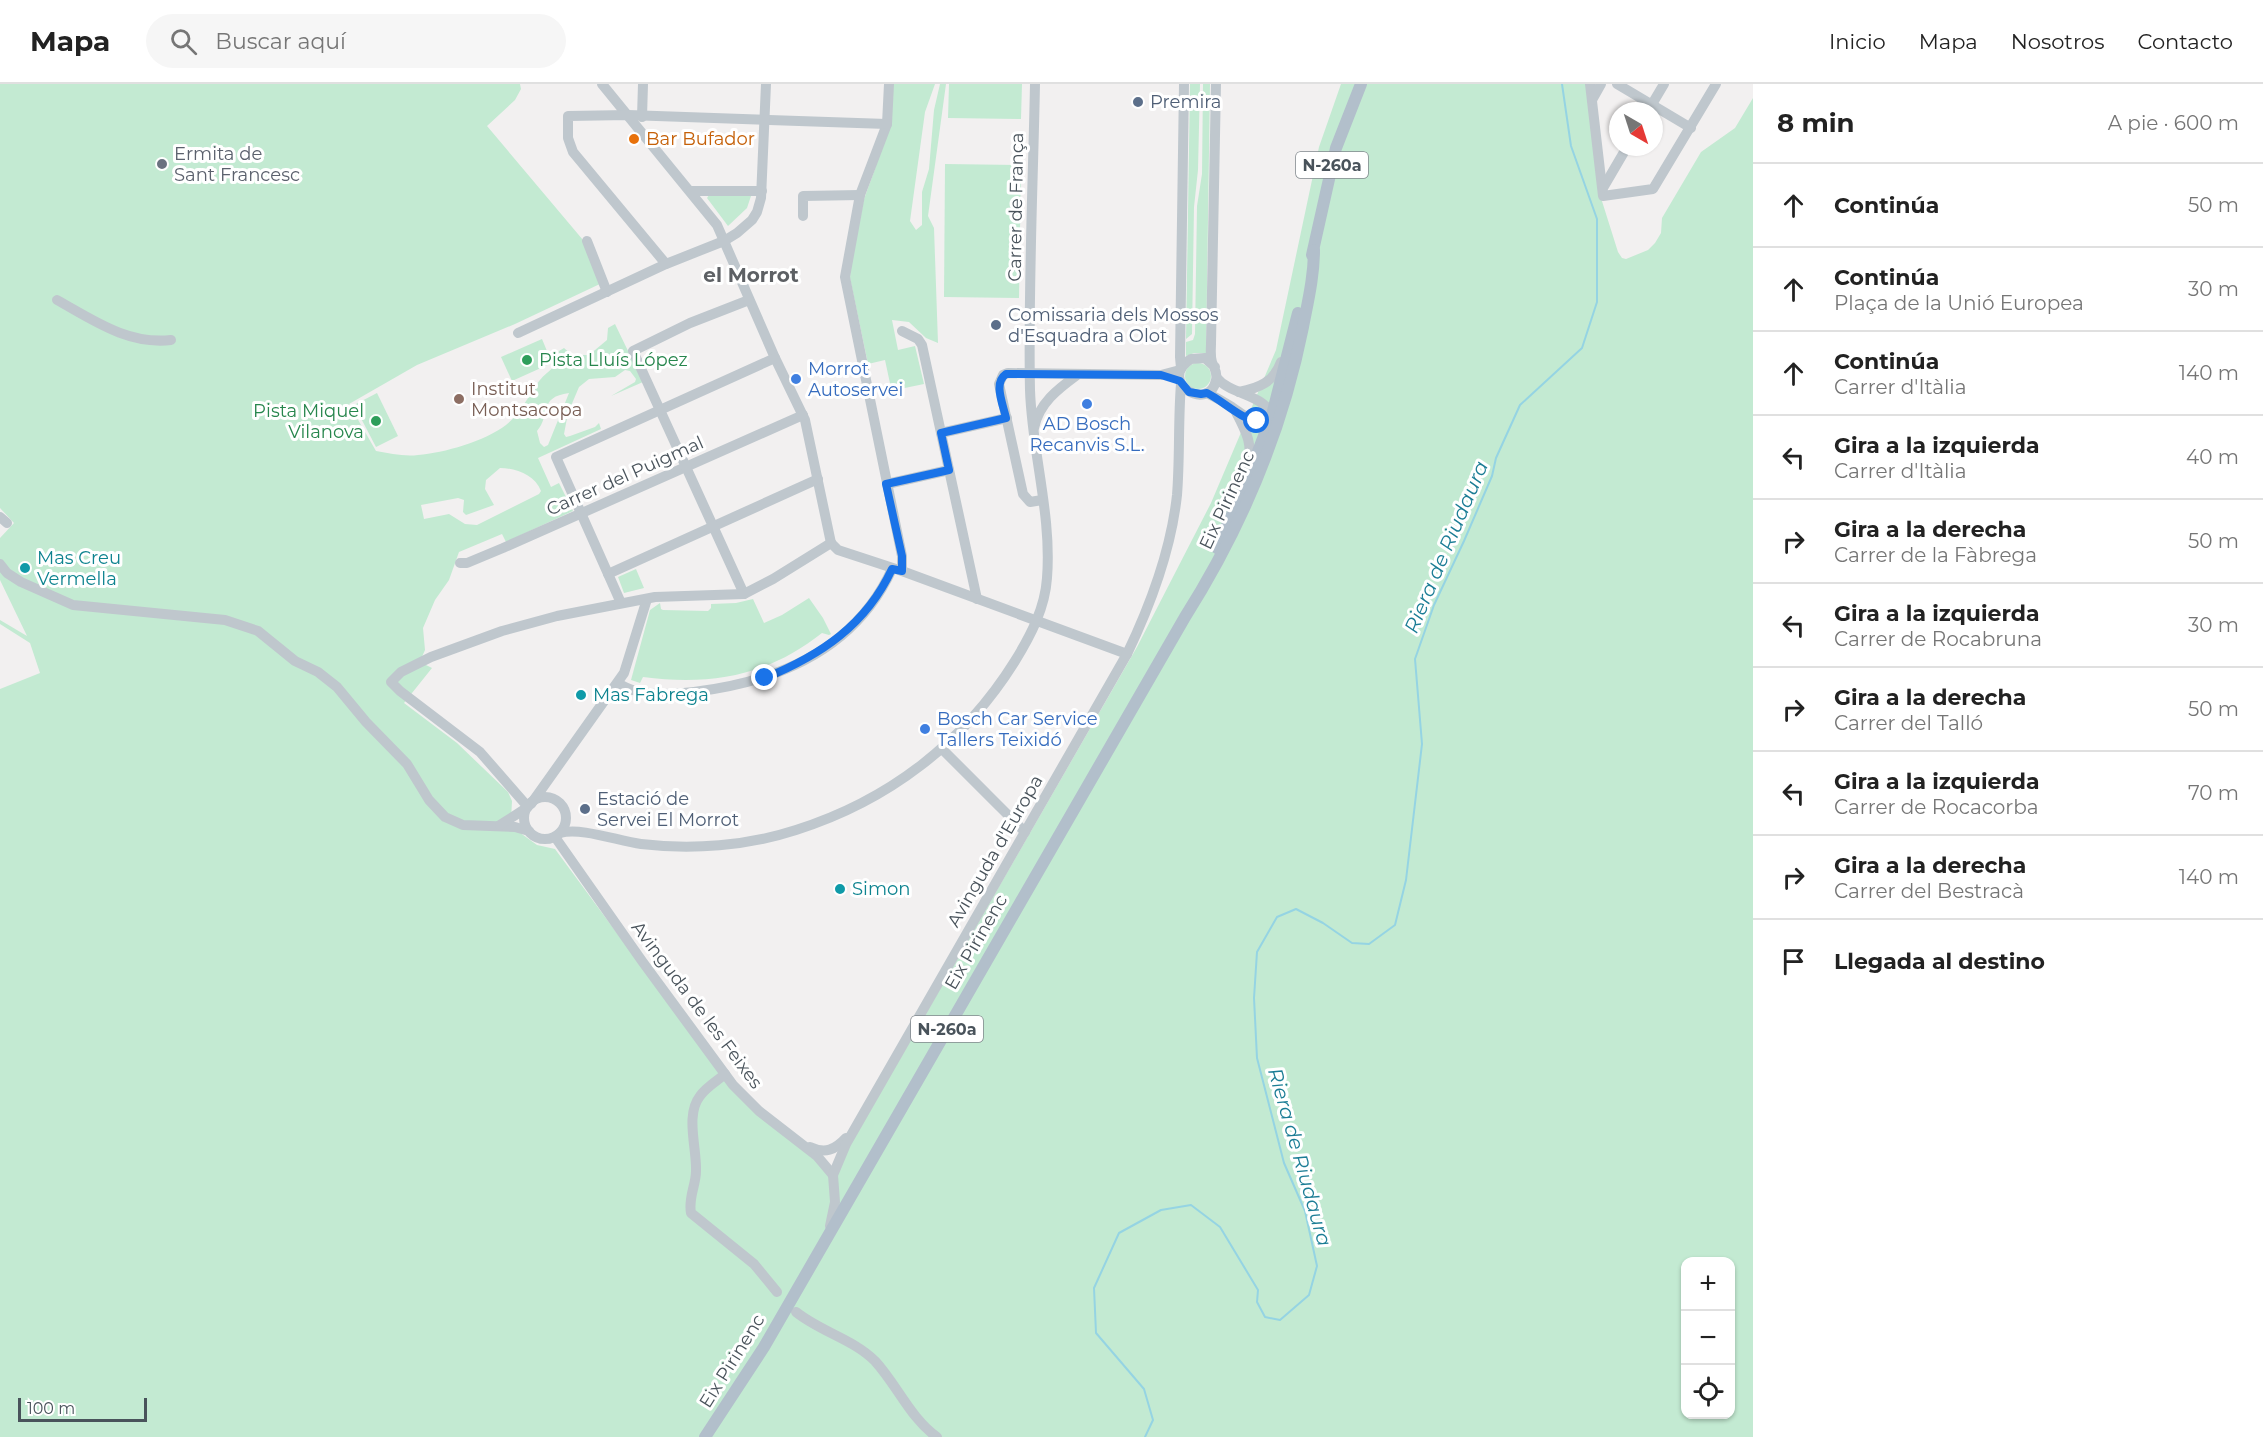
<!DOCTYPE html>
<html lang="es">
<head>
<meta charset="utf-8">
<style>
	:root { --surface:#fff; --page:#f6f6f6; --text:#222; --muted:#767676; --line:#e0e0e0 }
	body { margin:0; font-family:Montserrat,sans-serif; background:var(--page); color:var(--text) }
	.controls { position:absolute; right:18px; bottom:18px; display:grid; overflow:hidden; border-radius:12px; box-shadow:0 2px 4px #0004 }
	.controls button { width:54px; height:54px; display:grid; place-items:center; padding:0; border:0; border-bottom:2px solid var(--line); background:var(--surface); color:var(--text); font:30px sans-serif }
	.compass { position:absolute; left:1609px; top:18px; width:54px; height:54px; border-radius:50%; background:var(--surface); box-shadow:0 2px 4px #0004; rotate:141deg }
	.scale { position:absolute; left:18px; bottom:15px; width:129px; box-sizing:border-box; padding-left:6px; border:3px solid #49535b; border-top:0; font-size:16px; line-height:21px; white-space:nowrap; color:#49535b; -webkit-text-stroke:4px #fff; paint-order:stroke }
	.stop { position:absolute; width:18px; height:18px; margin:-14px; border:4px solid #1a73e8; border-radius:50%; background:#fff }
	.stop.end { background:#1a73e8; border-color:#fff; box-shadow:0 2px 6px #0008 }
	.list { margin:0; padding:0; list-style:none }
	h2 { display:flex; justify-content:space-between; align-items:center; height:78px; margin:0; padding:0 24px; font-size:26px }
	h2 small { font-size:20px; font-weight:400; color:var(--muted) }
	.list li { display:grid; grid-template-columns:39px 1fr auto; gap:18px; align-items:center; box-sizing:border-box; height:84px; padding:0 24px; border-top:2px solid var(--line) }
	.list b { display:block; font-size:22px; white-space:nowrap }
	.list p { margin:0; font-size:20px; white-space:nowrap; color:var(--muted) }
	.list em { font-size:20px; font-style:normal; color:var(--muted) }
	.icon { flex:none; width:33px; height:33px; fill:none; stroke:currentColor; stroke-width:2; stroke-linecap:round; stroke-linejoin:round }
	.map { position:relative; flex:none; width:1753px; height:1353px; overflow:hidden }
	header { display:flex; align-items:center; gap:36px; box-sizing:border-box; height:84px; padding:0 30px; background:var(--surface); border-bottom:2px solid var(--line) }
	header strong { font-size:28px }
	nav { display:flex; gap:33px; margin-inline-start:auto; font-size:21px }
	.search { width:420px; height:54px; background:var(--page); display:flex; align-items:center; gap:15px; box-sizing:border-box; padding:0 21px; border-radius:33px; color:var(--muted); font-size:22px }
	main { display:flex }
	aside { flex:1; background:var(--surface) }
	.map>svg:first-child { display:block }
	.green { fill:#c3ead2; fill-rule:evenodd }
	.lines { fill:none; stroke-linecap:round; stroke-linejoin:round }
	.stream { stroke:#95d4e3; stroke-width:2 }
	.minor { stroke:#bfc7cd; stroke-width:10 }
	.major { stroke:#b2bfcb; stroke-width:12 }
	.route { stroke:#1a73e8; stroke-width:8 }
	.service-dot { fill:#5c6f8a; stroke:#fff; stroke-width:2 }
	.food-dot { fill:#e8710a; stroke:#fff; stroke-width:2 }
	.worship-dot { fill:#6b7280; stroke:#fff; stroke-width:2 }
	.leisure-dot { fill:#2e9e5b; stroke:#fff; stroke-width:2 }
	.shop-dot { fill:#3f7fe0; stroke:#fff; stroke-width:2 }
	.education-dot { fill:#8d6e63; stroke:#fff; stroke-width:2 }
	.culture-dot { fill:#0f9aa8; stroke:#fff; stroke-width:2 }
	.labels { text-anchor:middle; stroke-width:6; stroke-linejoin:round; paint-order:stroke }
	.shield { fill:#fff; stroke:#80878c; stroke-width:1.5 }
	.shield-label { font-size:16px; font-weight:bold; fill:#49535b }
	.service-label { font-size:18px; fill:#4e5e75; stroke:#fff; text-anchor:start }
	.food-label { font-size:18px; fill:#c56008; stroke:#fff; text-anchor:start }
	.worship-label { font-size:18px; fill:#5b616d; stroke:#fff; text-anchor:start }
	.street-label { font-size:18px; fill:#49535b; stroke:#fff }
	.leisure-label { font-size:18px; fill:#27864d; stroke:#fff; text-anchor:start }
	.shop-label { font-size:18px; fill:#366cbe; stroke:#fff; text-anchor:start }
	.education-label { font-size:18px; fill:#785e54; stroke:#fff; text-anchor:start }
	.culture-label { font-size:18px; fill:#0d838f; stroke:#fff; text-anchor:start }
	.neighbourhood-label { font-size:20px; font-weight:bold; fill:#5d6064; stroke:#fff }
	.water-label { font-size:20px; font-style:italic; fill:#1b7d95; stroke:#fff }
</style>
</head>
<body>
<header>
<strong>Mapa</strong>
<div class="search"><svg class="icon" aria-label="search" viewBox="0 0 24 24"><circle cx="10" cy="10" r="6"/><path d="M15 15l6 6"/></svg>Buscar aquí</div>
<nav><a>Inicio</a><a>Mapa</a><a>Nosotros</a><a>Contacto</a></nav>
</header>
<main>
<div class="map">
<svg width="1753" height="1353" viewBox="0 0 1753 1353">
	<rect width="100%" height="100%" fill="#f2f0f0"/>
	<g class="green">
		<path d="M 0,0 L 520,0 L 521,5 L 515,16 L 487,42 L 583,156 L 602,199 L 515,240 L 417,281 L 349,320 L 376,367 C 390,369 404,373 418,371 C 444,369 485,357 506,341 C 519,331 528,313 537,300 C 549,283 554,290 559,267 L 564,264 L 572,271 L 589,271 L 607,256 L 608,244 L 615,240 L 643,298 L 611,312 L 635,298 L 636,295 L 630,287 L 625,286 L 615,293 L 589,295 L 579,303 L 568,329 L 564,350 L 566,353 L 570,352 L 595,343 L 599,339 L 601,345 L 538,374 L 551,403 L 559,399 L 573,427 L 506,458 L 502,450 L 459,468 L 449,496 L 435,516 L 423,544 L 425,566 L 421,575 L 424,580 L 432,584 L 404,619 L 457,659 L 508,708 L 512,717 L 511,736 L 519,748 L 537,761 L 555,765 L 725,996 L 833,1091 L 1137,563 L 1211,419 L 1276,266 L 1319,63 L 1341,0 L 1587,0 L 1601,114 L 1618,168 L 1622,174 L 1626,175 L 1648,166 L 1655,159 L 1661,149 L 1662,134 L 1701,68 L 1735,44 L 1753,14 L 1753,1353 L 0,1353 L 0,605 L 40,589 L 30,559 L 0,540 L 0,536 L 27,552 L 0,496 L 0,454 L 14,439 L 0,424 ZM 569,309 L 548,361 L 544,363 L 540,359 L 537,347 C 551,331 538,313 569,309 ZM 500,384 C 516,384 535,391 541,407 L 539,410 L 477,441 L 465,440 L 449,430 L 424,435 L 421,421 L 458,414 L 464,416 L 463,428 L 466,431 L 494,421 L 485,405 L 486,396 ZM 1686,1178 L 1730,1178 L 1730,1330 L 1686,1330 Z"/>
		<path d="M 893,0 L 935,0 L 925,28 L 910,137 L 916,146 L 922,141 L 922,108 L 929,85 L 934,26 L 940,0 L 946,0 L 928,132 L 934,144 L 938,259 L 926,254 L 909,238 L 892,236 L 898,266 L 915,262 L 924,300 L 895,306 L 894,303 L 891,304 L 885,276 L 868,280 L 850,194 L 851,180 L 864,115 L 875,85 Z"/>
		<path d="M 949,0 L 1022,0 L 1021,35 L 948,34 Z"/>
		<path d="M 1190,0 L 1200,0 L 1198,86 L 1194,123 L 1192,250 L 1186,255 Z"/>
		<path d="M 1203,0 L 1210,0 L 1206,269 L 1194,269 L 1186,272 L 1186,258 L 1193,256 L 1195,250 L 1197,122 L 1202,90 Z"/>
		<path d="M 945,80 L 1021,81 L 1019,214 L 944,213 Z"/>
		<path d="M 709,111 L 751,112 L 747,124 L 728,142 L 707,114 Z"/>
		<path d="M 542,255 L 552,279 L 512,297 L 501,273 Z"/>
		<circle cx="1198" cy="292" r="13"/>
		<path d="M 377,309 L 398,352 L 376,363 L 354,321 Z"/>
		<path d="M 636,485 L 644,504 L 624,509 L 618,493 Z"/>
		<path d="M 809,514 L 823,534 L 831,550 L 829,551 L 822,549 C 768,592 710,602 643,593 L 640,599 L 631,596 L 650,526 L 660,519 L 661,525 L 663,526 L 708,527 L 711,524 L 711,520 L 736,519 L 753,515 L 764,539 L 782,531 Z"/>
	</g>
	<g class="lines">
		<path class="stream" d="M 1145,1353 L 1153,1336 L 1144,1305 L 1096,1249 L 1094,1204 L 1119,1149 L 1161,1126 L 1191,1121 L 1220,1143 L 1258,1206 L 1257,1218 L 1265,1233 L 1280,1236 L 1309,1211 L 1317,1182 L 1305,1127 L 1284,1079 L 1257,974 L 1254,914 L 1257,868 L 1277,833 L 1296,825 L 1323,839 L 1352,859 L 1369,860 L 1395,841 L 1406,796 L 1422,660 L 1415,575 L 1434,521 L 1464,457 L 1492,392 L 1496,374 L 1520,321 L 1582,264 L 1597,218 L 1597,135 L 1571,62 L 1562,0"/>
		<g class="minor">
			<path d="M 602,0 L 717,141 L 775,274 L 805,336 L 831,459"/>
			<path d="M 889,0 L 887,40 L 860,111 L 845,193 L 902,472 L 902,487"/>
			<path d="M 1590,0 L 1603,112 L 1653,105 L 1716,0"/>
			<path d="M 1617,0 L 1691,44"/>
			<path d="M 1592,16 L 1601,0"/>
			<path d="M 1648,27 L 1664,0"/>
			<path d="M 642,33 L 643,0"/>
			<path d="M 1603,104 L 1627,63"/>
			<path d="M 691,107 L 762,107"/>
			<path d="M 803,132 L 803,112 L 860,111"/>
			<path d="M 587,157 L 607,208"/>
			<path d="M 666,180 L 573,68 L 568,54 L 568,32 L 628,31 L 887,40"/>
			<path d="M 57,216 C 93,236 128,261 171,256"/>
			<path d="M 902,247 L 918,255 L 922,261 L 977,515"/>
			<path d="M 518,249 L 666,180 L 724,157 L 737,149 L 752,136 L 757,128 L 761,114 L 766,0"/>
			<path d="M 1215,283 L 1205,274 L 1191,275 C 1156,297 1209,330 1216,296 C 1218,289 1214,284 1212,278 C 1210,272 1211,265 1211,259 L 1216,0"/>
			<path d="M 1181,284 L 1180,273 L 1184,0"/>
			<path d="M 1217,294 C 1231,312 1270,310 1273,337"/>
			<path d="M 1239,308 C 1259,304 1274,298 1281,278"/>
			<path d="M 1207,309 C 1215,313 1224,318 1232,323 C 1248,334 1255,344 1274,329"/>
			<path d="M 1236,328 C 1247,349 1253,360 1248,384"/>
			<path d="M 1034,344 C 1039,319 1058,305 1077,291"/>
			<path d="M 941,349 L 1007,334"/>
			<path d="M 887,400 L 949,386"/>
			<path d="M 1042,416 L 1030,418 L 1023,410 L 999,300 L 1003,291 L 1008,289 L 1161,291 L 1180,286"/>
			<path d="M 0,433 L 7,439"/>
			<path d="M 831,459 L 838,466 L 902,487 L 1127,570"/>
			<path d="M 460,479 L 467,479 L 503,464 L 803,331"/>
			<path d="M 0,480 L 7,489 L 21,498 L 73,521 L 225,536 L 258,547 L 295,577 L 318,588 L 337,603 L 366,638 L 407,680 L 429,716 L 445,733 L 463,741 L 515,743 L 529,747"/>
			<path d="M 608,490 L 818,395"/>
			<path d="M 744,510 L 633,267 L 690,239 L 749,216"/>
			<path d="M 621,519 L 556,373 L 775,274"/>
			<path d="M 618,599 C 638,613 670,611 694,608 C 777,598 855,566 892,485"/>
			<path d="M 942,665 L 1025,748"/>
			<circle cx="545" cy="734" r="21"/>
			<path d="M 531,720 L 624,589 L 647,515"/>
			<path d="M 500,741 L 528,723 L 480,668 L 400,607 L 391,598 L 401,588 L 431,573 L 502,547 L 557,532 L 655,513 L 744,510 L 773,495 L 831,459"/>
			<path d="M 560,749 C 581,743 618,757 641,760 C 692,766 747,762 796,746 C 888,717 964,659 1015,577 C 1031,551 1045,524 1047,494 C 1052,431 1032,369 1030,306 C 1028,204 1033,102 1035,0"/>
			<path d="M 555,753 L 642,877 L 733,1001 L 759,1027 L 817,1072 L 833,1091"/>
			<path d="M 725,990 C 717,997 706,1003 700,1012 C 685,1031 697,1064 696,1087 C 696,1101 688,1114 691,1129 L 754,1180 L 777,1208"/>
			<path d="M 810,1063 C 825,1070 835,1066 846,1054"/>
			<path d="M 830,1142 L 835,1118 L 833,1091 L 846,1060 L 1127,570 C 1151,520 1171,467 1177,411 C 1180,374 1178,337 1181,300"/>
			<path d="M 796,1228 C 821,1248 853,1255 875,1277 C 897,1301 911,1335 937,1353"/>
		</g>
		<g class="major">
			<path d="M 1312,171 L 1336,64 L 1361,0"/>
			<path d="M 1217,464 L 1246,399 L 1272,331 L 1298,229"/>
			<path d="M 705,1353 L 764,1263 L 1185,533 C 1242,443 1282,348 1303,243 C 1308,217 1314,192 1314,166"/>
		</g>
	</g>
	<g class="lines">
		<path class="route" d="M 765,594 C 821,571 866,541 892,485 L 902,487 L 902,472 L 886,400 L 949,386 L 941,349 L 1006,334 C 1003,320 993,299 1006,290 L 1161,291 L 1180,297 L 1189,308 L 1201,310 L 1207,309 C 1223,317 1241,335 1257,337"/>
	</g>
	<g class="service-dot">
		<circle cx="1138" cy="18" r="6"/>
		<circle cx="996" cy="241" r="6"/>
		<circle cx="585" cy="725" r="6"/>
	</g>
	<circle class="food-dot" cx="634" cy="55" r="6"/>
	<circle class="worship-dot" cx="162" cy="80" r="6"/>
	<g class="leisure-dot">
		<circle cx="527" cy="276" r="6"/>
		<circle cx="376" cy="337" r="6"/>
	</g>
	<g class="shop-dot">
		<circle cx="796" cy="295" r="6"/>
		<circle cx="1087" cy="320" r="6"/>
		<circle cx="925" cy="645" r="6"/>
	</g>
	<circle class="education-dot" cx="459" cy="315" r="6"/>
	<g class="culture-dot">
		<circle cx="25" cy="484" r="6"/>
		<circle cx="581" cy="611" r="6"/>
		<circle cx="840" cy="805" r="6"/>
	</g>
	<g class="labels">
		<g class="shield">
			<rect x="1296" y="68" width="72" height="26" rx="4.5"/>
			<rect x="911" y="932" width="72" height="26" rx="4.5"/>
		</g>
		<g class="shield-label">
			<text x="1332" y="87">N-260a</text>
			<text x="947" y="951">N-260a</text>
		</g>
		<g class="service-label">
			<text x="1150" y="24">Premira</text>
			<text x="1008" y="237">Comissaria dels Mossos<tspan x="1008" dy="21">d'Esquadra a Olot</tspan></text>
			<text x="597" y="721">Estació de<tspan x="597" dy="21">Servei El Morrot</tspan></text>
		</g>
		<g class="food-label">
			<text x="646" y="61">Bar Bufador</text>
		</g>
		<g class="worship-label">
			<text x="174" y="76">Ermita de<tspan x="174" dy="21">Sant Francesc</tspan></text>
		</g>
		<g class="street-label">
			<text transform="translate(1016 123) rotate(-89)" y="6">Carrer de França</text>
			<text transform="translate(625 392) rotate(-24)" y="6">Carrer del Puigmal</text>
			<text transform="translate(1227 416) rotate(-65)" y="6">Eix Pirinenc</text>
			<text transform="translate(995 767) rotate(-60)" y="6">Avinguda d'Europa</text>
			<text transform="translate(976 858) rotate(-60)" y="6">Eix Pirinenc</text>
			<text transform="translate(697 921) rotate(53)" y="6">Avinguda de les Feixes</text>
			<text transform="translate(732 1277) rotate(-58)" y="6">Eix Pirinenc</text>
		</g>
		<g class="leisure-label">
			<text x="539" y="282">Pista Lluís López</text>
			<text x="364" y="333" text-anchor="end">Pista Miquel<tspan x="364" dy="21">Vilanova</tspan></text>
		</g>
		<g class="shop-label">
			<text x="808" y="291">Morrot<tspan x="808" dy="21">Autoservei</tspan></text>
			<text x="1087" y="346" text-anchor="middle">AD Bosch<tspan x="1087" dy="21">Recanvis S.L.</tspan></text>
			<text x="937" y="641">Bosch Car Service<tspan x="937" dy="21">Tallers Teixidó</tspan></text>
		</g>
		<g class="education-label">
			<text x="471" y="311">Institut<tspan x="471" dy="21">Montsacopa</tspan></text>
		</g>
		<g class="culture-label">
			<text x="37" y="480">Mas Creu<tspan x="37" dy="21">Vermella</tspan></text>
			<text x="593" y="617">Mas Fabrega</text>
			<text x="852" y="811">Simon</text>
		</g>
		<g class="neighbourhood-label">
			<text x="751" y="198">el Morrot</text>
		</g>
		<g class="water-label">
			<text transform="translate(1446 463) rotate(-67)" y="7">Riera de Riudaura</text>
			<text transform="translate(1300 1073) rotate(74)" y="7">Riera de Riudaura</text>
		</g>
	</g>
</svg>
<div class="controls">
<button>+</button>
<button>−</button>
<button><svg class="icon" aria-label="locate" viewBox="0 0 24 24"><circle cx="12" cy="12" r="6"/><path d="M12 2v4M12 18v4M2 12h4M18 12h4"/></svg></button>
</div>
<svg class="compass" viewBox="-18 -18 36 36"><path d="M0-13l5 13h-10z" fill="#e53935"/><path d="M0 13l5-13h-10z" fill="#767676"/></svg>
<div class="scale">100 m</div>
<div class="stop" style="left:1257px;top:337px"></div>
<div class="stop end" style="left:765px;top:594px"></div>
</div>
<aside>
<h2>8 min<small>A pie · 600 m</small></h2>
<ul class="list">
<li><svg class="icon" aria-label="ahead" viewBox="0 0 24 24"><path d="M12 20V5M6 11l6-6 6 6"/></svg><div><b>Continúa</b></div><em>50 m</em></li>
<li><svg class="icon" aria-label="ahead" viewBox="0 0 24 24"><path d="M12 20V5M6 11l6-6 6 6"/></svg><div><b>Continúa</b><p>Plaça de la Unió Europea</p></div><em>30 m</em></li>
<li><svg class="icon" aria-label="ahead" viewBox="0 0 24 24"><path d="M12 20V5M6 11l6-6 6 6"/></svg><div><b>Continúa</b><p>Carrer d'Itàlia</p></div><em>140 m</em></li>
<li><svg class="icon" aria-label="left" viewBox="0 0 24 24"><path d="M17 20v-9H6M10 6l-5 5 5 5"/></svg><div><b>Gira a la izquierda</b><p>Carrer d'Itàlia</p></div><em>40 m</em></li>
<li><svg class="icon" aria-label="right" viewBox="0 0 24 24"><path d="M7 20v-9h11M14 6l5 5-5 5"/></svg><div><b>Gira a la derecha</b><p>Carrer de la Fàbrega</p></div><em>50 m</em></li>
<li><svg class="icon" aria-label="left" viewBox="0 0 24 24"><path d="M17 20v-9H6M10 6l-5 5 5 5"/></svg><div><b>Gira a la izquierda</b><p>Carrer de Rocabruna</p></div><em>30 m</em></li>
<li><svg class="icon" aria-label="right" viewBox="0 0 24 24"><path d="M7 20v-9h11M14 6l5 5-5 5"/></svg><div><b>Gira a la derecha</b><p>Carrer del Talló</p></div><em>50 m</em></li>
<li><svg class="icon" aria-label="left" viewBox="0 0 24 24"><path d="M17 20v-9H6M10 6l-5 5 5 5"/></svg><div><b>Gira a la izquierda</b><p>Carrer de Rocacorba</p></div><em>70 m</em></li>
<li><svg class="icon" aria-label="right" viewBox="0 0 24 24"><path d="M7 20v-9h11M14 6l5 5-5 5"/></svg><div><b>Gira a la derecha</b><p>Carrer del Bestracà</p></div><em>140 m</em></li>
<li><svg class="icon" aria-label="arrive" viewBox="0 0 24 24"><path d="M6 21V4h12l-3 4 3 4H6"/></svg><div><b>Llegada al destino</b></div></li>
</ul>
</aside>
</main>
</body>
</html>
